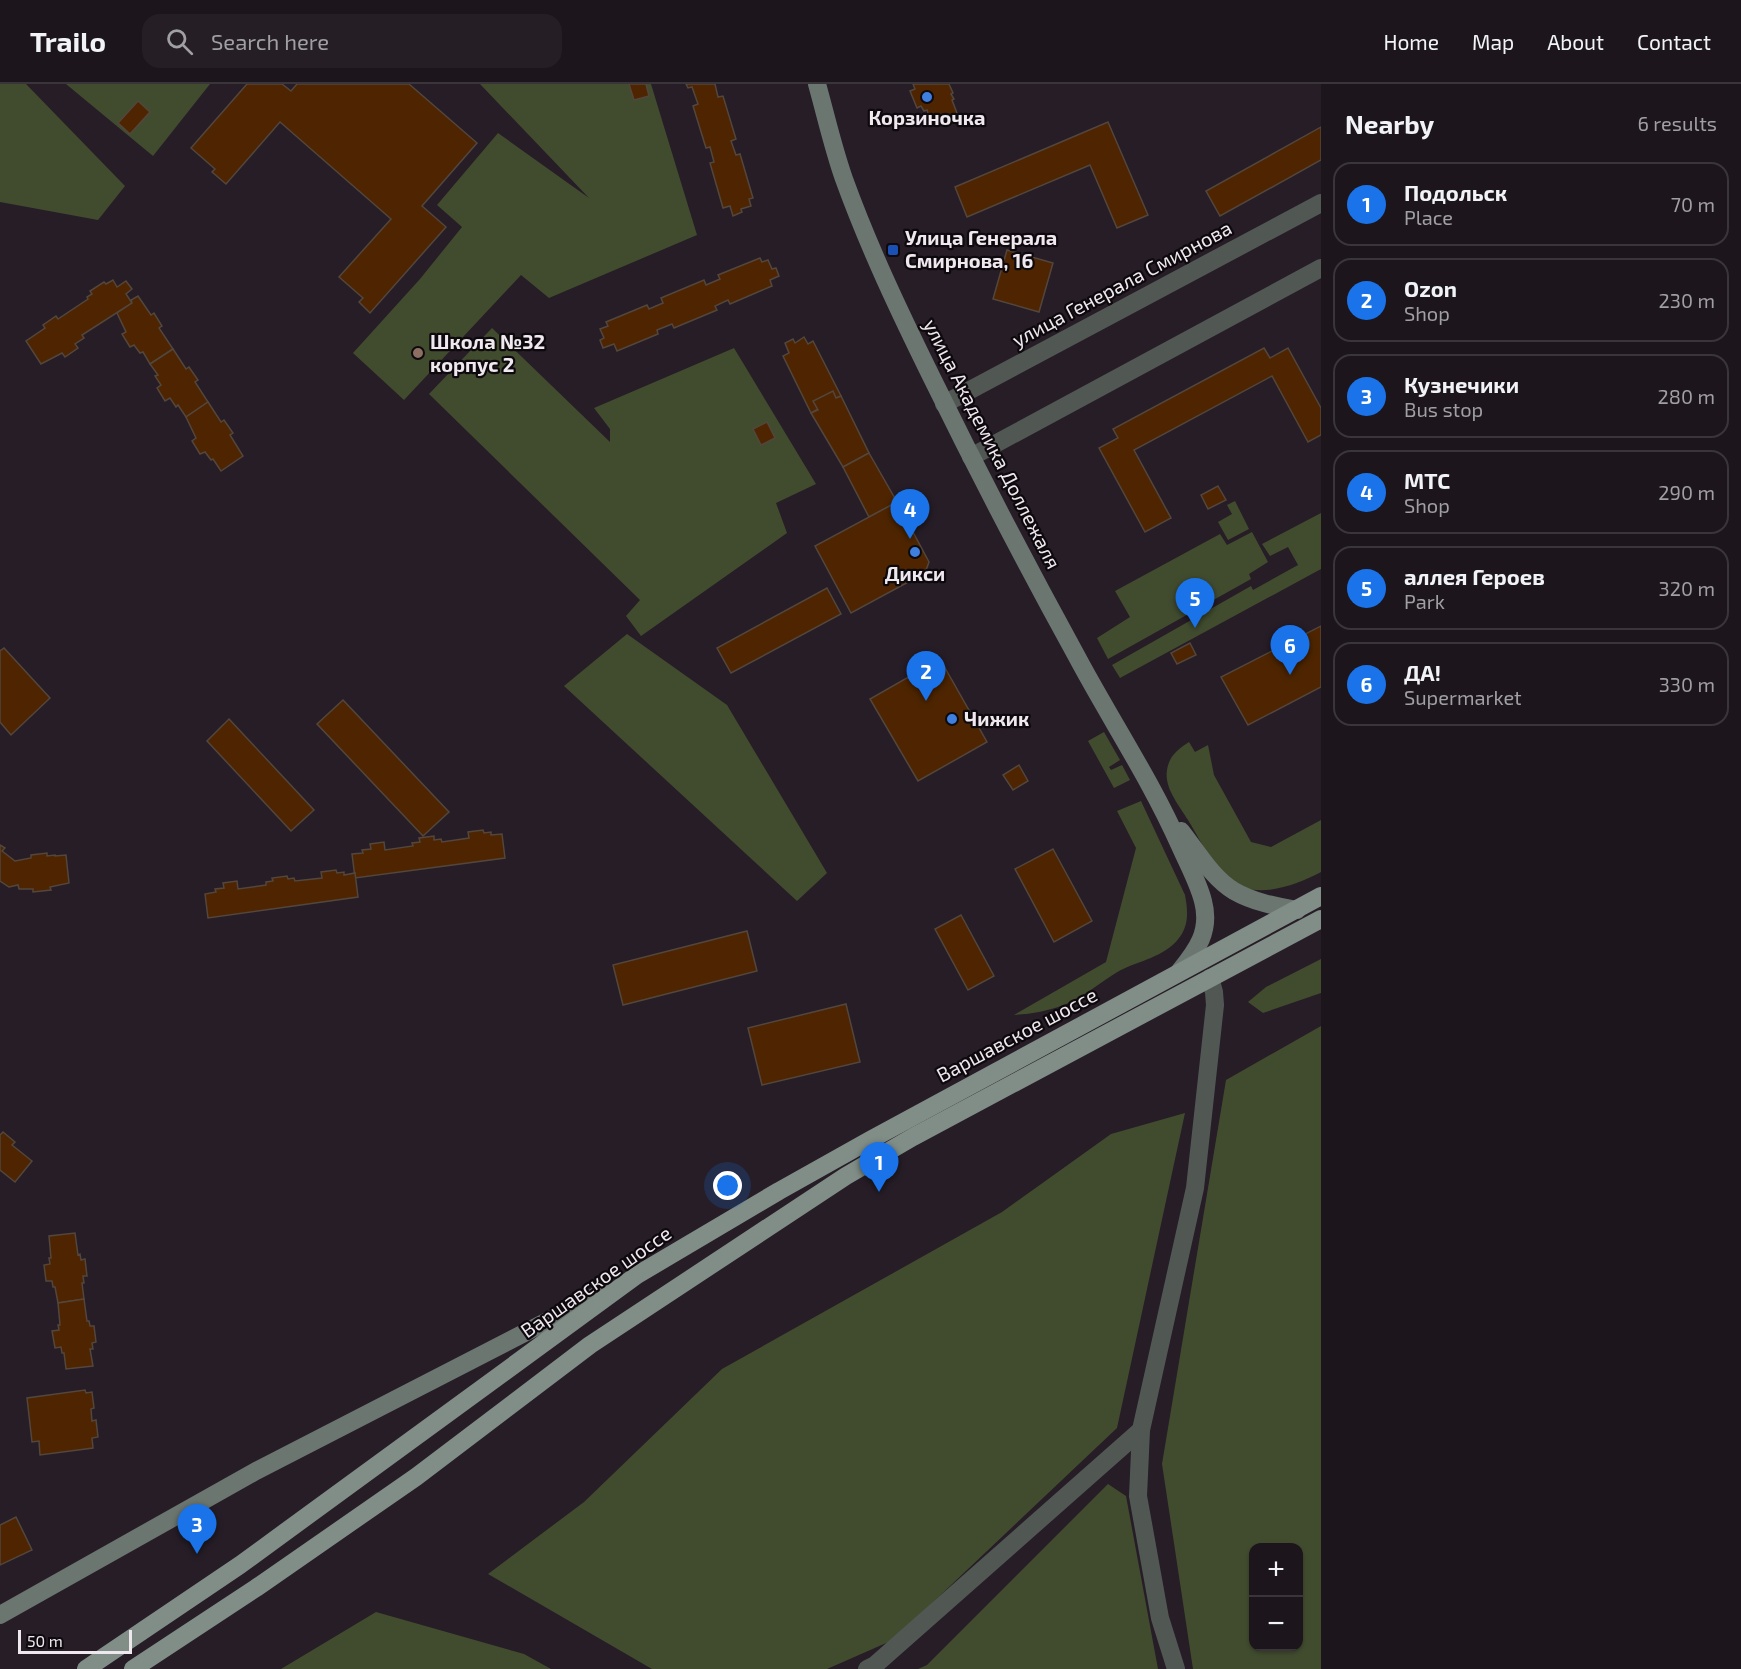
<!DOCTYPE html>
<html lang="en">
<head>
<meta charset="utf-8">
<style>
	:root { --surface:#1c161c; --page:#251f25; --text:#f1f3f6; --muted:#a09fa3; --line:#3a353b; --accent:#1a73e8 }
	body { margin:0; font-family:"Exo 2",sans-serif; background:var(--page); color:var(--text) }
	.controls { position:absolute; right:18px; bottom:18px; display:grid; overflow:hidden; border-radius:12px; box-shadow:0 2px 4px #0004 }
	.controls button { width:54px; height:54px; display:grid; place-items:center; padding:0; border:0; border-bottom:2px solid var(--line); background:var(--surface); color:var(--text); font:30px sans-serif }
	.scale { position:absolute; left:18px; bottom:15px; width:114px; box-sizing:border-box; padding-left:6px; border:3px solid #efe9ef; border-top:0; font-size:16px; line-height:21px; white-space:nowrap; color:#efe9ef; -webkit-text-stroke:4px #0d090d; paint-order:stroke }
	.you { position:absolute; left:728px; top:1102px; width:21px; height:21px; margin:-15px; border:4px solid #fff; border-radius:50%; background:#1a73e8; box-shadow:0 0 0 9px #1a73e833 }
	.badge { display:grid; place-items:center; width:39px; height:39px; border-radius:50%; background:var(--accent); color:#fff; font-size:20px; font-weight:700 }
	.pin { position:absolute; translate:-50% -50px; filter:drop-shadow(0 2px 3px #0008) }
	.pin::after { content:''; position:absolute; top:32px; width:21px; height:18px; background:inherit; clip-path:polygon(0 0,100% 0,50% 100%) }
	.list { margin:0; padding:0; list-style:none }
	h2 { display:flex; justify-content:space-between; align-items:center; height:78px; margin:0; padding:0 24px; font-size:26px }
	h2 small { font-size:20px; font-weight:400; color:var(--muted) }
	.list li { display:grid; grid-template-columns:39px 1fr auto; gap:18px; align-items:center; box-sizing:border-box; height:84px; margin:0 12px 12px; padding:0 12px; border:2px solid var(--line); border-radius:18px }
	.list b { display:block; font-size:22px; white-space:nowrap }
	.list p { margin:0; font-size:20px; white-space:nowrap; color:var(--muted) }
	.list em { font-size:20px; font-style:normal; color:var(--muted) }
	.icon { flex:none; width:33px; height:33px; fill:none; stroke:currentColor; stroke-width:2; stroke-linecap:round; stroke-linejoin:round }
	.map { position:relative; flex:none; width:1321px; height:1585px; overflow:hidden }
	header { display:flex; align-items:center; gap:36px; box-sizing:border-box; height:84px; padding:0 30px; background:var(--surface); border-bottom:2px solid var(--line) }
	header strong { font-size:28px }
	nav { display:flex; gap:33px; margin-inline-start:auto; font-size:21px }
	.search { width:420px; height:54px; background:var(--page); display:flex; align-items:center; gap:15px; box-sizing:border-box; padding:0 21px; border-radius:18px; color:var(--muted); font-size:22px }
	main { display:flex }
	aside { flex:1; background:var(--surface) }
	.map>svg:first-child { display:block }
	.green { fill:#414c2f; fill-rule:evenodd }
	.building { fill:#4e2500; stroke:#53463d; stroke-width:1.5 }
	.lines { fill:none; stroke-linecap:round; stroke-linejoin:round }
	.street { stroke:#515854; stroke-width:18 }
	.secondary { stroke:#6c7671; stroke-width:18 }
	.primary { stroke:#818e87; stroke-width:18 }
	.shop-dot { fill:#3f7fe0; stroke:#0d090d; stroke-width:2 }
	.transit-dot { fill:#1a4fb4; stroke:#0d090d; stroke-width:2 }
	.education-dot { fill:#8d6e63; stroke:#0d090d; stroke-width:2 }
	.labels { text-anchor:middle; stroke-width:4.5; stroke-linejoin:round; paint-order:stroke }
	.poi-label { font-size:20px; font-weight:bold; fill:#efe9ef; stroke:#0d090d; text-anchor:start }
	.street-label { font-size:20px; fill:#efe9ef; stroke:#0d090d }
</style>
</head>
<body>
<header>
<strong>Trailo</strong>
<div class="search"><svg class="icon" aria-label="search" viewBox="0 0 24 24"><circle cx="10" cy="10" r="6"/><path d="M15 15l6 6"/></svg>Search here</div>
<nav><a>Home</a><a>Map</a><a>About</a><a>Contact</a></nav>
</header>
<main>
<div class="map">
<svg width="1321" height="1585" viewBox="0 0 1321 1585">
	<rect width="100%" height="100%" fill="#261d26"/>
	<g class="green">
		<path d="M 0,0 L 26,0 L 125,102 L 98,136 L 0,118 Z"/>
		<path d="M 66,0 L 210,0 L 153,72 Z"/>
		<path d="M 480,0 L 651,0 L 697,151 L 549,214 L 521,191 L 404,316 L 353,269 L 420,195 L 462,143 L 437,121 L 498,49 L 589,114 Z"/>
		<path d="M 492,244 L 610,358 L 610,345 L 594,324 L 734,264 L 816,400 L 776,419 L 787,449 L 641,552 L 626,532 L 640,516 L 429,310 Z"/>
		<path d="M 1235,417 L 1249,445 L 1228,456 L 1218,438 L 1232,430 L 1227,421 Z"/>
		<path d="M 1321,429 L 1321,485 L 1120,594 L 1112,581 L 1251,502 L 1253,506 L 1298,481 L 1288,463 L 1270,472 L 1262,460 Z"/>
		<path d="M 1252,448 L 1268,478 L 1249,490 L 1251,495 L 1108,575 L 1097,554 L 1130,533 L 1115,507 L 1220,450 L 1227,461 Z"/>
		<path d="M 627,550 L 727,621 L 827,789 L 797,817 L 564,602 Z"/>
		<path d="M 1104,648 L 1120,676 L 1109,683 L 1111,686 L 1122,681 L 1130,696 L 1114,704 L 1088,657 Z"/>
		<path d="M 1189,658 L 1195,668 L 1208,661 L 1214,691 L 1251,758 L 1271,763 L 1321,736 L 1321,788 C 1294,802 1257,816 1229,797 C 1216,789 1197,750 1188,736 C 1179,721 1164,704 1167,686 C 1169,672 1178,665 1189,658 Z"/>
		<path d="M 1141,717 L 1185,811 C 1188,827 1189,841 1179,854 C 1165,873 1138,877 1119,887 C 1101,898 1083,913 1064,921 C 1048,927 1031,930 1014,931 L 1106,878 L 1136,764 L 1117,727 Z"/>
		<path d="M 1321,875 L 1321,909 L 1263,929 L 1248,918 L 1266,903 Z"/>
		<path d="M 1321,942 L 1321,1585 L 1193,1585 L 1162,1380 L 1226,996 ZM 1254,1464 L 1298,1464 L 1298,1562 L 1254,1562 Z"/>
		<path d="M 1185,1029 L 1117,1344 L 893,1556 L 827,1585 L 652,1585 L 488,1490 L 584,1418 L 722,1285 L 1002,1128 L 1111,1050 Z"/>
		<path d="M 1108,1400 L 1126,1412 L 1158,1585 L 918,1585 L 927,1581 Z"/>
		<path d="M 376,1528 L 524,1570 L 551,1585 L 281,1585 Z"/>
	</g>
	<g class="building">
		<path d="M 247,0 L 282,0 L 291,7 L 297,0 L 409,0 L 477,59 L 422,122 L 446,143 L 370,229 L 359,218 L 363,214 L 339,193 L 391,135 L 280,38 L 226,100 L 212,88 L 215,85 L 191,64 Z"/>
		<path d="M 629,0 L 646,0 L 649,12 L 634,16 Z"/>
		<path d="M 686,0 L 715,0 L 718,13 L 723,12 L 736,55 L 731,57 L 736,71 L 740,70 L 753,114 L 749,115 L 751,122 L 741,125 L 742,128 L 733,132 L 730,122 L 723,124 L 710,79 L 714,78 L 710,63 L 706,64 L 693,22 L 698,20 L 692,3 L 688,4 Z"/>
		<path d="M 913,0 L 949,0 L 953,9 L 951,10 L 954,15 L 952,16 L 957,29 L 932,40 L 927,26 L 924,27 L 921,22 L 917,24 L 910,7 L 915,5 Z"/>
		<path d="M 138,17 L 150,28 L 130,50 L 118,39 Z"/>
		<path d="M 1108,38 L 1148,131 L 1117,144 L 1090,81 L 967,133 L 955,103 Z"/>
		<path d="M 1321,43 L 1321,76 L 1220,132 L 1206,107 Z"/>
		<path d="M 1007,166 L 1053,179 L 1039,228 L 993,215 Z"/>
		<path d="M 760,174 L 762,178 L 768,176 L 772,185 L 776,184 L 779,192 L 770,196 L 772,202 L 730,220 L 728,216 L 715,222 L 717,226 L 674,244 L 672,240 L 657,246 L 658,250 L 617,267 L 614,260 L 603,264 L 600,256 L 604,254 L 600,245 L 608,242 L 606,238 L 647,221 L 649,225 L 663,219 L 661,214 L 704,196 L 706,201 L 720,195 L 718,191 Z"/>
		<path d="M 113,196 L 117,203 L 126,197 L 132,205 L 126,210 L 132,219 L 82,251 L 84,254 L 75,260 L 78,264 L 65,273 L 62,269 L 41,280 L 26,257 L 45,244 L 43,241 L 56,232 L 58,235 L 88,215 L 87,213 L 92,210 L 90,207 L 104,198 L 106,200 Z"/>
		<path d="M 138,212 L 151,231 L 154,229 L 162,242 L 159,244 L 173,265 L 150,280 L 143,268 L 140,269 L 134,261 L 130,263 L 122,250 L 126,248 L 117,229 L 132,219 L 131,216 Z"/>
		<path d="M 804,253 L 808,260 L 813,257 L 841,312 L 811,329 L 783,272 L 789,269 L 785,259 L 793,255 L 795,259 Z"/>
		<path d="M 1264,264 L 1270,274 L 1288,264 L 1321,324 L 1321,351 L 1308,358 L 1272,292 L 1134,366 L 1171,434 L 1145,448 L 1099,364 L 1118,354 L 1113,345 Z"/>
		<path d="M 173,265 L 186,285 L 189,283 L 198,296 L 195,298 L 208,318 L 186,333 L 178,321 L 176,323 L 170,314 L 165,317 L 157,304 L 161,301 L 155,292 L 158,291 L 150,280 Z"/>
		<path d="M 833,307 L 836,314 L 841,312 L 869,369 L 843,383 L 811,329 L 818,326 L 813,317 Z"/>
		<path d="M 208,318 L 221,338 L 224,336 L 233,349 L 230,351 L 243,372 L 221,387 L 213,375 L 211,376 L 205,368 L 200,370 L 192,357 L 196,354 L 186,333 Z"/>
		<path d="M 767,338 L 775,354 L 761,361 L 753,345 Z"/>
		<path d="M 869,369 L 897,418 L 869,433 L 843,383 Z"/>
		<path d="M 1218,402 L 1226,416 L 1208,425 L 1201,411 Z"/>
		<path d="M 897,418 L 929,478 L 925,489 L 851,529 L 815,462 Z"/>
		<path d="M 827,504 L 841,530 L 731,589 L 717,564 Z"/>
		<path d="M 1321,542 L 1321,603 L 1248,641 L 1221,593 Z"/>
		<path d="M 1190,559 L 1196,571 L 1177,580 L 1171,569 Z"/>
		<path d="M 4,564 L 50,614 L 11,651 L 0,638 L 0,567 Z"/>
		<path d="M 940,575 L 987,658 L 918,697 L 870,615 Z"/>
		<path d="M 343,616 L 449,728 L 423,752 L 317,640 Z"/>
		<path d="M 229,635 L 314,726 L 291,747 L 207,657 Z"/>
		<path d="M 1019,681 L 1028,697 L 1013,706 L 1003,691 Z"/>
		<path d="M 483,746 L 484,749 L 491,748 L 491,751 L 502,750 L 505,774 L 355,794 L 352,770 L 363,769 L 362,766 L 371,765 L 370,760 L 384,758 L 385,766 L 413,762 L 412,759 L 420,758 L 419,754 L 434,752 L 434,756 L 441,755 L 442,758 L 469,754 L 468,748 Z"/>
		<path d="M 0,761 L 5,764 L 2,767 L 15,777 L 31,774 L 31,771 L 47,769 L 47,772 L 55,771 L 55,772 L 66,771 L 69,799 L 50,803 L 51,806 L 33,808 L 33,805 L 19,805 L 18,801 L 9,803 L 0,797 Z"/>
		<path d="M 1053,765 L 1092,837 L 1054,858 L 1015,785 Z"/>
		<path d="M 336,786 L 337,789 L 344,788 L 344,791 L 355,789 L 358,813 L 208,834 L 205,810 L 216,808 L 215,805 L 224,804 L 223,799 L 237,797 L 238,805 L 266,801 L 266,798 L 273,797 L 272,794 L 287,792 L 288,795 L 294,794 L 295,797 L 322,794 L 321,788 Z"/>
		<path d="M 961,831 L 994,892 L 968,906 L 935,845 Z"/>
		<path d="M 747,847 L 757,887 L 623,921 L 613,881 Z"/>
		<path d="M 846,920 L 860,978 L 762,1001 L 748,944 Z"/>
		<path d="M 3,1048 L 15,1058 L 12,1061 L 32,1077 L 15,1098 L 0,1086 L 0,1051 Z"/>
		<path d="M 75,1149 L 78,1171 L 80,1170 L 81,1176 L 85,1175 L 87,1192 L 83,1192 L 84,1199 L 82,1199 L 84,1215 L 58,1219 L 55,1203 L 53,1203 L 52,1197 L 46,1197 L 44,1181 L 50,1180 L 49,1174 L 51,1174 L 49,1152 Z"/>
		<path d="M 84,1215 L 87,1237 L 89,1237 L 90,1242 L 94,1242 L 96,1258 L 92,1259 L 93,1265 L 90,1265 L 93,1282 L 66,1285 L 64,1269 L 62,1269 L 61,1263 L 55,1264 L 52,1247 L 59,1246 L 58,1241 L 60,1241 L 58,1219 Z"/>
		<path d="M 85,1306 L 86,1309 L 92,1308 L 94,1324 L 91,1325 L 92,1337 L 96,1336 L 98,1353 L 92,1354 L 93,1364 L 40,1371 L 39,1357 L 32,1358 L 27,1314 Z"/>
		<path d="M 16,1433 L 32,1466 L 0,1481 L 0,1441 Z"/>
	</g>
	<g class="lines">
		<g class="street">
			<path d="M 944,320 L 1321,119"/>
			<path d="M 971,373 L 1321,184"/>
			<path d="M 867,1585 L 875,1581 L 1141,1346"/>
			<path d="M 1176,1585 L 1160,1534 L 1138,1412 L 1141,1346 L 1195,1104 L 1215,921 L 1214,908 L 1210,894"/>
		</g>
		<g class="secondary">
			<path d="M 817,0 C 826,32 833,64 844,95 C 869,164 900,229 932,294 C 978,388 1026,480 1076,571 C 1110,635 1151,696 1180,762 C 1188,780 1198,798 1203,817 C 1211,847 1197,866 1179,888"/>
			<path d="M 1181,747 C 1197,767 1212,794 1234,807 C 1253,818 1275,822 1297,826"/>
			<path d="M 0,1531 L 256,1387 L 604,1208"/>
		</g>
		<g class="primary">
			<path d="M 86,1585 L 240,1481 L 637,1191 L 779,1107 L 870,1056 L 1321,812"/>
			<path d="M 133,1585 L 256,1504 L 416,1393 L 590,1261 L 846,1092 L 913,1053 L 1321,835"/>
		</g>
	</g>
	<g class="shop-dot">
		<circle cx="927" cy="13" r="6"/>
		<circle cx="915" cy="468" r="6"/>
		<circle cx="952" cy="635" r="6"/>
	</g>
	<rect class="transit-dot" x="887" y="160" width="12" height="12" rx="3"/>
	<circle class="education-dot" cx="418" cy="269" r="6"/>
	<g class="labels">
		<g class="poi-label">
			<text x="927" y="41" text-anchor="middle">Корзиночка</text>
			<text x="905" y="161">Улица Генерала<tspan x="905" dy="23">Смирнова, 16</tspan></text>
			<text x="430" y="265">Школа №32<tspan x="430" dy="23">корпус 2</tspan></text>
			<text x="915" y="497" text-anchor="middle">Дикси</text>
			<text x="964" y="642">Чижик</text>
		</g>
		<g class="street-label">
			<text transform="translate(1122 200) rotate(-28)" y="7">улица Генерала Смирнова</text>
			<text transform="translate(992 360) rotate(63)" y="7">улица Академика Доллежаля</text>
			<text transform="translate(1017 951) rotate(-28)" y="7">Варшавское шоссе</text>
			<text transform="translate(596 1198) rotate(-35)" y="7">Варшавское шоссе</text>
		</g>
	</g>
</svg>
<div class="controls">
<button>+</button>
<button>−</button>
</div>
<div class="scale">50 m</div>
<div class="you"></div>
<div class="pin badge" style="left:879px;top:1108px">1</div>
<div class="pin badge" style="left:926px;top:617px">2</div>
<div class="pin badge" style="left:197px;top:1470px">3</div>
<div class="pin badge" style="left:910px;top:455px">4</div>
<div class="pin badge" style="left:1195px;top:544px">5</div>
<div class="pin badge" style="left:1290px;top:591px">6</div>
</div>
<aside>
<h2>Nearby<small>6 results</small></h2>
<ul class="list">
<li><span class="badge">1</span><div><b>Подольск</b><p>Place</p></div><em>70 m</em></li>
<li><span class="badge">2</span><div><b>Ozon</b><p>Shop</p></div><em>230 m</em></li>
<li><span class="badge">3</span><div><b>Кузнечики</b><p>Bus stop</p></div><em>280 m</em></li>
<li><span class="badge">4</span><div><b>МТС</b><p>Shop</p></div><em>290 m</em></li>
<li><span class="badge">5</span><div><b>аллея Героев</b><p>Park</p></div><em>320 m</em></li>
<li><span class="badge">6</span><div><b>ДА!</b><p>Supermarket</p></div><em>330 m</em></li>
</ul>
</aside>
</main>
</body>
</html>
